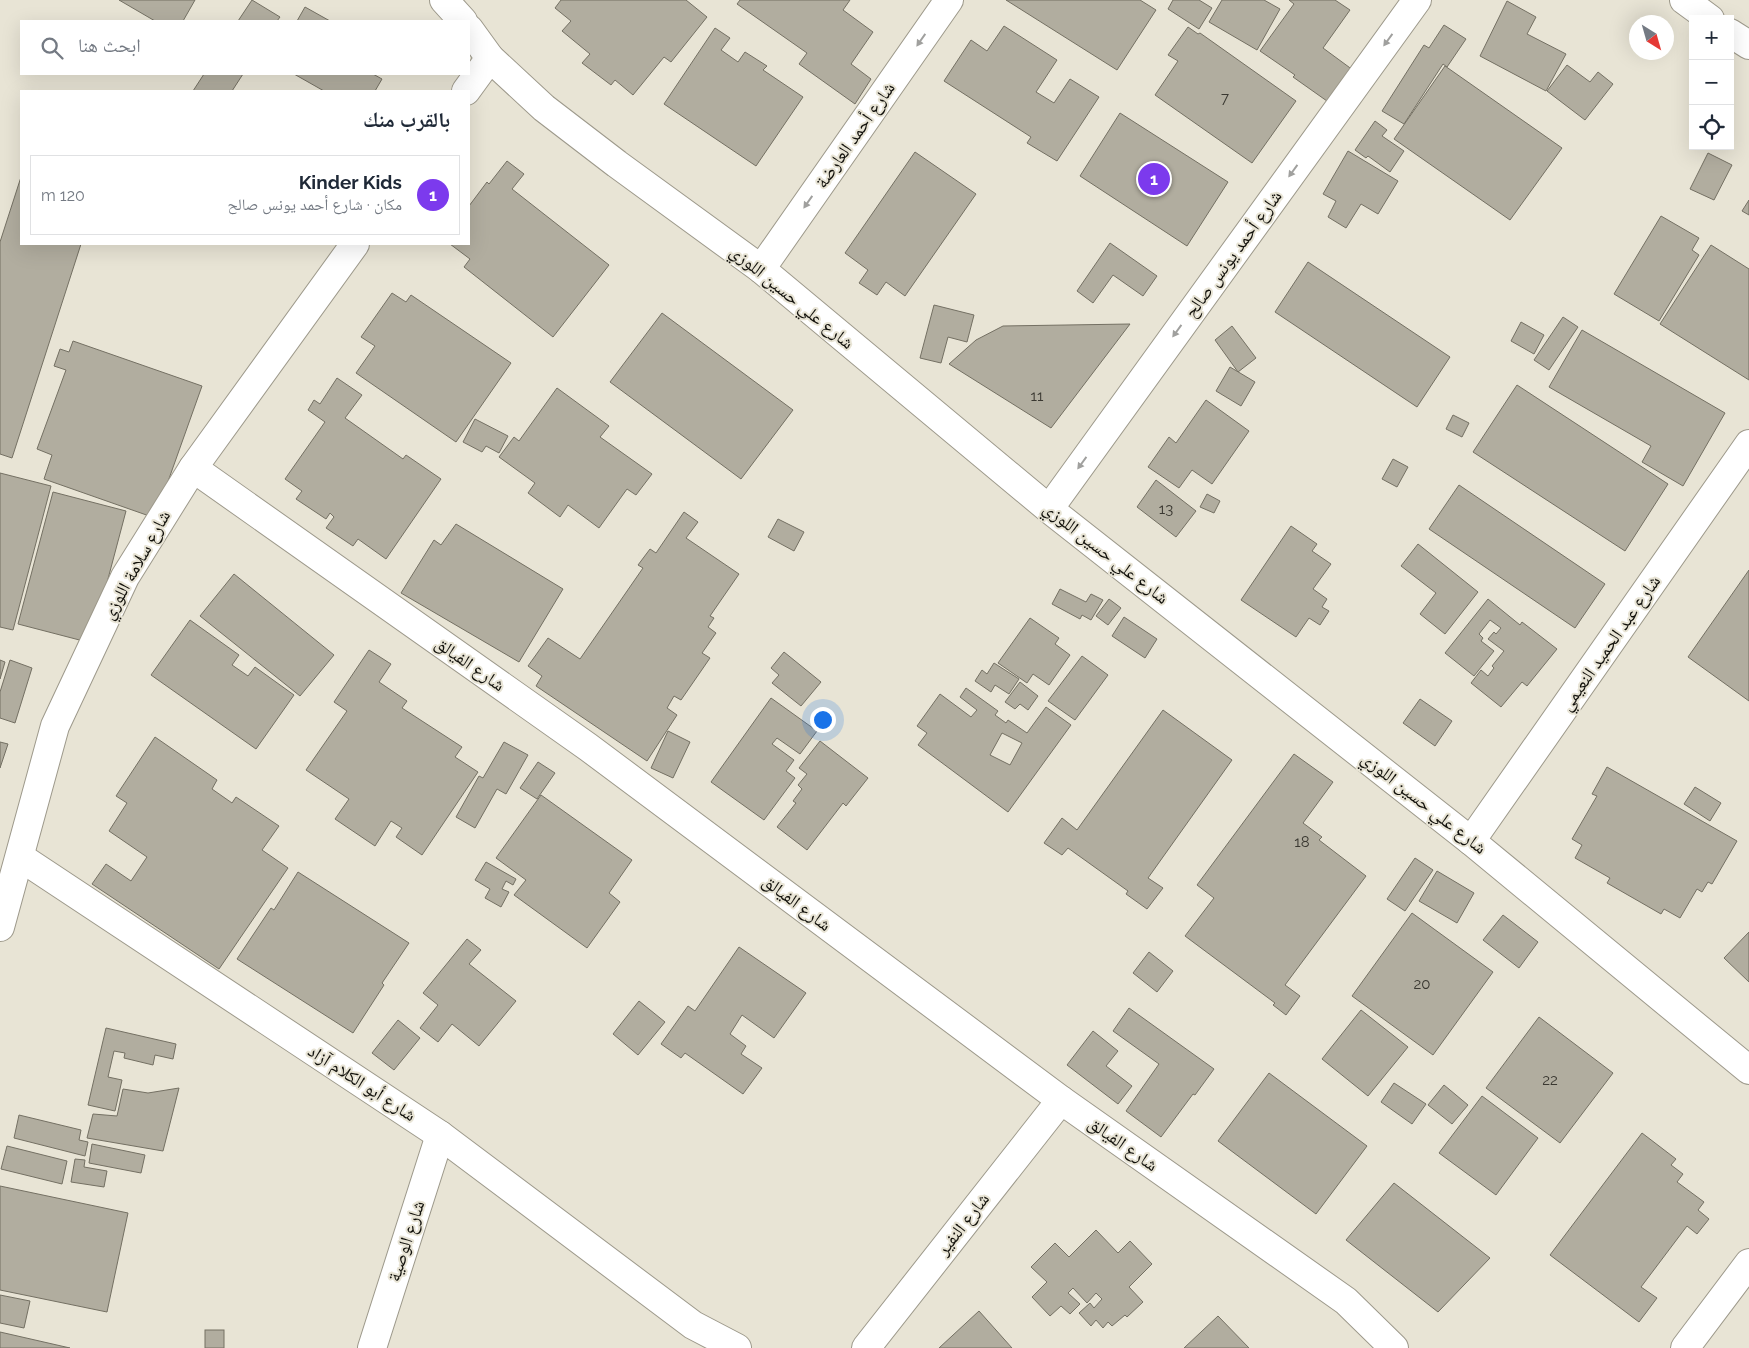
<!DOCTYPE html>
<html lang="ar">
<head>
<meta charset="utf-8">
<style>
	:root { --surface:#fff; --page:#f2f2f3; --text:#1f2937; --muted:#747a83; --line:#e0e1e3; --accent:#7c3aed }
	body { margin:0; font-family:Raleway,"Noto Naskh Arabic",sans-serif; background:var(--page); color:var(--text); direction:rtl }
	.controls { position:absolute; right:15px; top:15px; display:grid; overflow:hidden; border-radius:0px; box-shadow:0 5px 20px #0002 }
	.controls button { width:45px; height:45px; display:grid; place-items:center; padding:0; border:0; border-bottom:1px solid var(--line); background:var(--surface); color:var(--text); font:25px sans-serif }
	.compass { position:absolute; left:1629px; top:15px; width:45px; height:45px; border-radius:50%; background:var(--surface); box-shadow:0 5px 20px #0002; rotate:143deg }
	.you { position:absolute; left:822px; top:719px; width:18px; height:18px; margin:-12px; border:4px solid #fff; border-radius:50%; background:#1a73e8; box-shadow:0 0 0 8px #1a73e833 }
	.badge { display:grid; place-items:center; width:32px; height:32px; border-radius:50%; background:var(--accent); color:#fff; font-size:16px; font-weight:700 }
	.pin { position:absolute; translate:-50% -50%; border:2px solid #fff; box-shadow:0 1px 5px #0006 }
	.list { margin:0; padding:0; list-style:none }
	h2 { display:flex; justify-content:space-between; align-items:center; height:65px; margin:0; padding:0 20px; font-size:21px }
	h2 small { font-size:16px; font-weight:400; color:var(--muted) }
	.list li { display:grid; grid-template-columns:32px 1fr auto; gap:15px; align-items:center; box-sizing:border-box; height:80px; margin:0 10px 10px; padding:0 10px; border:1px solid var(--line); border-radius:0px }
	.list b { display:block; font-size:19px; white-space:nowrap }
	.list p { margin:0; font-size:16px; white-space:nowrap; color:var(--muted) }
	.list em { font-size:16px; font-style:normal; color:var(--muted) }
	.icon { flex:none; width:28px; height:28px; fill:none; stroke:currentColor; stroke-width:2; stroke-linecap:round; stroke-linejoin:round }
	.map { position:relative; flex:none; width:1749px; height:1348px; overflow:hidden; direction:ltr }
	.search { position:absolute; background:var(--surface); box-shadow:0 5px 20px #0002; left:20px; top:20px; width:450px; height:55px; display:flex; align-items:center; gap:12px; box-sizing:border-box; padding:0 18px; border-radius:0px; color:var(--muted); font-size:19px }
	.panel { position:absolute; background:var(--surface); box-shadow:0 5px 20px #0002; left:20px; top:90px; width:450px; height:155px; border-radius:0px; direction:rtl }
	.map>svg:first-child { display:block }
	.building { fill:#b1ad9f; stroke:#747063; fill-rule:evenodd }
	.lines { fill:none; stroke-linecap:round; stroke-linejoin:round }
	.minor-casing { stroke:#9d998b; stroke-width:30 }
	.minor { stroke:#fff; stroke-width:28 }
	.oneway { fill:#a0a09e }
	.labels { text-anchor:middle; stroke-width:4; stroke-linejoin:round; paint-order:stroke }
	.number-label { font-size:15px; fill:#3a3831 }
	.street-label { font-size:18px; fill:#12110c; stroke:#e8e4d5 }
</style>
</head>
<body>
<div class="map">
<svg width="1749" height="1348" viewBox="0 0 1749 1348">
	<rect width="100%" height="100%" fill="#e8e4d5"/>
	<g class="building">
		<path d="M 119,0 L 195,0 L 183,21 L 155,21 Z"/>
		<path d="M 252,0 L 280,17 L 277,21 L 238,21 Z"/>
		<path d="M 561,0 L 686,0 L 707,17 L 671,62 L 664,57 L 633,95 L 615,80 L 611,85 L 582,63 L 590,54 L 562,31 L 571,21 L 555,8 Z"/>
		<path d="M 740,0 L 850,0 L 843,10 L 873,32 L 851,64 L 871,79 L 855,104 L 799,64 L 807,53 L 737,4 Z"/>
		<path d="M 1006,0 L 1140,0 L 1156,10 L 1117,70 Z"/>
		<path d="M 1173,0 L 1199,0 L 1212,8 L 1199,29 L 1168,9 Z"/>
		<path d="M 1222,0 L 1264,0 L 1280,9 L 1257,50 L 1209,22 Z"/>
		<path d="M 1289,0 L 1335,0 L 1350,10 L 1323,48 L 1357,73 L 1334,106 L 1293,77 L 1295,75 L 1260,51 L 1294,4 Z"/>
		<path d="M 1507,1 L 1536,17 L 1527,34 L 1566,54 L 1546,91 L 1480,56 Z"/>
		<path d="M 305,7 L 330,21 L 297,21 Z"/>
		<path d="M 1444,25 L 1466,39 L 1447,67 L 1443,64 L 1404,124 L 1382,111 L 1424,45 L 1429,48 Z"/>
		<path d="M 1004,26 L 1057,60 L 1036,92 L 1054,103 L 1070,79 L 1099,97 L 1057,161 L 1027,143 L 1031,137 L 944,81 L 971,40 L 987,51 Z"/>
		<path d="M 1188,27 L 1198,34 L 1200,33 L 1296,101 L 1252,163 L 1155,95 L 1178,61 L 1168,55 Z"/>
		<path d="M 715,28 L 730,38 L 721,50 L 738,62 L 745,52 L 767,66 L 763,70 L 803,97 L 756,166 L 664,104 Z"/>
		<path d="M 1567,65 L 1590,82 L 1598,72 L 1613,84 L 1585,120 L 1547,91 Z"/>
		<path d="M 1445,66 L 1562,148 L 1510,220 L 1394,139 Z"/>
		<path d="M 204,74 L 243,74 L 232,91 L 193,91 Z"/>
		<path d="M 294,74 L 373,74 L 382,79 L 375,91 L 324,91 Z"/>
		<path d="M 1120,113 L 1228,182 L 1187,246 L 1080,176 Z"/>
		<path d="M 1375,121 L 1387,130 L 1382,136 L 1404,151 L 1390,172 L 1368,156 L 1366,158 L 1355,150 Z"/>
		<path d="M 1348,151 L 1398,181 L 1378,214 L 1361,204 L 1346,228 L 1328,217 L 1336,201 L 1323,194 Z"/>
		<path d="M 915,152 L 976,194 L 905,296 L 886,282 L 877,295 L 859,283 L 868,270 L 845,253 Z"/>
		<path d="M 1708,153 L 1732,165 L 1714,200 L 1690,189 Z"/>
		<path d="M 507,161 L 524,174 L 512,189 L 609,265 L 553,337 L 464,267 L 470,259 L 450,244 L 469,244 L 469,206 L 487,182 L 489,184 Z"/>
		<path d="M 21,177 L 21,244 L 81,244 L 12,458 L 0,454 L 0,242 Z"/>
		<path d="M 1749,200 L 1749,215 L 1742,211 Z"/>
		<path d="M 1661,216 L 1699,238 L 1692,250 L 1699,255 L 1659,321 L 1614,294 Z"/>
		<path d="M 1110,243 L 1157,276 L 1143,296 L 1113,275 L 1093,303 L 1077,291 Z"/>
		<path d="M 1711,245 L 1749,269 L 1749,380 L 1660,324 Z"/>
		<path d="M 1308,262 L 1450,357 L 1417,407 L 1275,312 Z"/>
		<path d="M 392,293 L 406,302 L 411,295 L 511,363 L 456,442 L 356,373 L 375,346 L 361,337 Z"/>
		<path d="M 934,305 L 974,315 L 967,342 L 948,337 L 941,363 L 920,358 Z"/>
		<path d="M 662,313 L 793,410 L 741,479 L 610,382 Z"/>
		<path d="M 1563,317 L 1578,327 L 1549,370 L 1534,360 Z"/>
		<path d="M 1521,322 L 1544,335 L 1534,354 L 1511,341 Z"/>
		<path d="M 1130,324 L 1051,428 L 949,364 L 976,340 L 1003,326 Z"/>
		<path d="M 1232,326 L 1256,358 L 1238,372 L 1215,340 Z"/>
		<path d="M 1582,330 L 1725,413 L 1683,486 L 1642,462 L 1651,446 L 1549,387 Z"/>
		<path d="M 73,341 L 202,386 L 155,518 L 44,479 L 52,455 L 37,449 L 66,370 L 54,366 L 60,349 L 69,352 Z"/>
		<path d="M 1230,367 L 1255,382 L 1241,406 L 1216,391 Z"/>
		<path d="M 337,378 L 362,395 L 345,418 L 403,459 L 406,455 L 441,479 L 386,559 L 358,539 L 353,546 L 326,528 L 334,517 L 330,513 L 326,519 L 296,499 L 302,491 L 285,479 L 325,422 L 308,410 L 314,400 L 320,404 Z"/>
		<path d="M 1517,385 L 1668,484 L 1625,551 L 1473,452 Z"/>
		<path d="M 557,388 L 609,426 L 600,437 L 652,474 L 636,495 L 627,489 L 599,528 L 568,505 L 560,517 L 528,493 L 535,483 L 499,457 L 514,437 L 519,441 Z"/>
		<path d="M 1206,400 L 1249,431 L 1212,484 L 1192,470 L 1179,488 L 1148,467 L 1169,437 L 1176,443 Z"/>
		<path d="M 1453,415 L 1469,423 L 1462,437 L 1446,429 Z"/>
		<path d="M 475,419 L 508,436 L 499,453 L 486,446 L 482,452 L 463,442 Z"/>
		<path d="M 1393,459 L 1408,467 L 1397,487 L 1382,479 Z"/>
		<path d="M 0,473 L 51,486 L 13,630 L 0,627 Z"/>
		<path d="M 1156,480 L 1196,511 L 1176,537 L 1137,507 Z"/>
		<path d="M 1459,485 L 1605,584 L 1575,628 L 1429,529 Z"/>
		<path d="M 53,492 L 126,511 L 91,643 L 18,624 Z"/>
		<path d="M 1207,494 L 1220,501 L 1214,513 L 1200,507 Z"/>
		<path d="M 684,512 L 698,522 L 686,538 L 739,574 L 710,616 L 714,618 L 708,627 L 716,633 L 702,653 L 710,658 L 681,700 L 674,696 L 667,708 L 677,715 L 647,761 L 536,686 L 542,676 L 528,666 L 548,638 L 580,659 L 643,568 L 638,565 L 650,549 L 656,553 Z"/>
		<path d="M 778,519 L 804,532 L 794,551 L 768,537 Z"/>
		<path d="M 456,524 L 563,589 L 519,662 L 401,593 L 434,540 L 441,545 Z"/>
		<path d="M 1291,526 L 1317,544 L 1312,551 L 1331,564 L 1313,589 L 1327,599 L 1322,607 L 1329,611 L 1320,625 L 1309,618 L 1296,637 L 1241,600 Z"/>
		<path d="M 1418,544 L 1478,592 L 1445,634 L 1420,614 L 1436,593 L 1401,566 Z"/>
		<path d="M 1749,570 L 1749,701 L 1688,657 Z"/>
		<path d="M 234,574 L 334,655 L 300,696 L 200,616 Z"/>
		<path d="M 1060,589 L 1086,602 L 1091,594 L 1103,600 L 1091,620 L 1082,615 L 1080,619 L 1052,604 Z"/>
		<path d="M 1109,599 L 1121,608 L 1108,625 L 1096,616 Z"/>
		<path d="M 1488,599 L 1520,625 L 1522,622 L 1557,649 L 1527,686 L 1522,682 L 1501,707 L 1471,683 L 1481,670 L 1488,676 L 1494,668 L 1492,666 L 1504,651 L 1488,639 L 1494,632 L 1496,634 L 1501,628 L 1490,620 L 1479,634 L 1483,638 L 1481,641 L 1494,651 L 1474,676 L 1445,653 Z"/>
		<path d="M 1124,617 L 1157,639 L 1145,658 L 1112,636 Z"/>
		<path d="M 1030,618 L 1059,638 L 1055,644 L 1070,655 L 1049,685 L 1033,674 L 1027,683 L 998,663 Z"/>
		<path d="M 190,620 L 239,655 L 232,665 L 248,676 L 255,667 L 294,695 L 256,749 L 151,675 Z"/>
		<path d="M 369,650 L 391,664 L 379,682 L 407,701 L 402,708 L 462,747 L 455,757 L 478,772 L 422,855 L 396,837 L 402,828 L 391,821 L 375,846 L 335,819 L 349,799 L 306,770 L 347,711 L 334,702 Z"/>
		<path d="M 784,652 L 821,682 L 801,706 L 772,683 L 779,675 L 771,668 Z"/>
		<path d="M 1082,656 L 1108,675 L 1075,720 L 1048,701 Z"/>
		<path d="M 0,660 L 5,662 L 0,679 Z"/>
		<path d="M 10,660 L 32,668 L 15,723 L 0,718 L 0,692 Z"/>
		<path d="M 994,663 L 1019,679 L 1009,694 L 995,685 L 991,692 L 975,681 L 982,670 L 987,674 Z"/>
		<path d="M 1020,682 L 1038,696 L 1028,710 L 1020,704 L 1015,709 L 1005,702 Z"/>
		<path d="M 966,688 L 998,711 L 995,715 L 1006,723 L 1008,720 L 1027,733 L 1046,707 L 1071,725 L 1008,812 L 918,745 L 927,733 L 917,726 L 940,694 L 971,717 L 977,710 L 960,697 ZM 1002,733 L 1022,743 L 1010,765 L 990,755 Z"/>
		<path d="M 771,698 L 817,731 L 800,754 L 777,738 L 772,744 L 794,760 L 786,771 L 795,778 L 764,820 L 711,782 Z"/>
		<path d="M 1420,699 L 1452,721 L 1435,746 L 1403,723 Z"/>
		<path d="M 1163,710 L 1232,760 L 1148,878 L 1163,888 L 1147,909 L 1126,894 L 1128,891 L 1068,848 L 1062,855 L 1044,843 L 1062,818 L 1077,830 Z"/>
		<path d="M 668,731 L 690,742 L 673,778 L 651,768 Z"/>
		<path d="M 155,737 L 217,780 L 212,789 L 232,803 L 236,797 L 279,826 L 262,850 L 288,868 L 219,969 L 92,884 L 106,864 L 131,881 L 147,857 L 109,831 L 127,803 L 116,796 Z"/>
		<path d="M 820,741 L 868,778 L 846,806 L 843,803 L 807,850 L 777,827 L 796,803 L 793,801 L 802,789 L 798,785 L 807,774 L 799,768 Z"/>
		<path d="M 0,742 L 8,744 L 0,768 Z"/>
		<path d="M 504,742 L 528,755 L 506,794 L 497,789 L 475,828 L 456,817 L 479,776 L 483,778 Z"/>
		<path d="M 1294,754 L 1333,782 L 1303,823 L 1322,837 L 1319,840 L 1366,876 L 1285,985 L 1300,996 L 1286,1015 L 1273,1005 L 1275,1003 L 1185,936 L 1214,898 L 1197,885 Z"/>
		<path d="M 538,762 L 555,773 L 537,799 L 520,788 Z"/>
		<path d="M 1607,767 L 1737,841 L 1712,884 L 1708,882 L 1702,892 L 1697,889 L 1680,918 L 1664,909 L 1661,914 L 1607,883 L 1610,878 L 1575,858 L 1582,845 L 1572,839 L 1597,796 L 1592,794 Z"/>
		<path d="M 1695,787 L 1721,803 L 1710,821 L 1684,804 Z"/>
		<path d="M 541,795 L 632,860 L 609,893 L 620,902 L 587,948 L 514,895 L 526,880 L 496,858 Z"/>
		<path d="M 1415,858 L 1433,870 L 1405,911 L 1387,899 Z"/>
		<path d="M 486,862 L 516,879 L 513,885 L 506,881 L 502,889 L 509,892 L 501,907 L 485,898 L 490,889 L 475,880 Z"/>
		<path d="M 1437,871 L 1474,893 L 1457,923 L 1419,901 Z"/>
		<path d="M 298,872 L 409,943 L 382,983 L 384,985 L 353,1033 L 237,959 L 271,908 L 274,910 Z"/>
		<path d="M 1412,913 L 1493,972 L 1433,1055 L 1352,996 Z"/>
		<path d="M 1503,915 L 1538,942 L 1519,968 L 1483,940 Z"/>
		<path d="M 1749,932 L 1749,982 L 1724,958 Z"/>
		<path d="M 467,939 L 481,950 L 469,964 L 516,1001 L 479,1046 L 452,1024 L 438,1042 L 420,1028 L 438,1005 L 423,993 Z"/>
		<path d="M 739,947 L 806,993 L 774,1038 L 742,1015 L 730,1034 L 746,1046 L 741,1054 L 762,1068 L 743,1094 L 685,1053 L 681,1058 L 661,1044 L 688,1006 L 695,1011 Z"/>
		<path d="M 1149,952 L 1173,971 L 1157,992 L 1133,973 Z"/>
		<path d="M 639,1001 L 665,1022 L 638,1055 L 613,1034 Z"/>
		<path d="M 1129,1008 L 1214,1069 L 1195,1095 L 1193,1094 L 1161,1137 L 1126,1111 L 1159,1064 L 1113,1031 Z"/>
		<path d="M 1361,1010 L 1408,1047 L 1368,1096 L 1322,1059 Z"/>
		<path d="M 1539,1017 L 1613,1073 L 1560,1143 L 1486,1088 Z"/>
		<path d="M 398,1020 L 420,1038 L 394,1070 L 372,1053 Z"/>
		<path d="M 106,1028 L 176,1044 L 173,1059 L 155,1055 L 153,1065 L 124,1058 L 125,1053 L 114,1051 L 108,1077 L 122,1080 L 115,1111 L 88,1105 Z"/>
		<path d="M 1093,1031 L 1118,1051 L 1106,1066 L 1132,1086 L 1118,1104 L 1067,1065 Z"/>
		<path d="M 1269,1073 L 1367,1146 L 1316,1214 L 1218,1141 Z"/>
		<path d="M 1394,1083 L 1426,1104 L 1412,1124 L 1381,1102 Z"/>
		<path d="M 1444,1085 L 1468,1105 L 1452,1124 L 1428,1105 Z"/>
		<path d="M 179,1088 L 163,1151 L 87,1138 L 93,1114 L 117,1116 L 123,1089 L 148,1093 Z"/>
		<path d="M 1482,1096 L 1538,1138 L 1496,1195 L 1439,1153 Z"/>
		<path d="M 19,1115 L 81,1130 L 79,1140 L 88,1142 L 85,1156 L 14,1138 Z"/>
		<path d="M 1642,1133 L 1676,1159 L 1671,1165 L 1683,1174 L 1677,1182 L 1704,1202 L 1698,1210 L 1709,1219 L 1697,1234 L 1687,1226 L 1641,1287 L 1657,1298 L 1639,1322 L 1550,1255 Z"/>
		<path d="M 92,1144 L 145,1155 L 141,1173 L 89,1163 Z"/>
		<path d="M 7,1146 L 67,1161 L 62,1184 L 1,1169 Z"/>
		<path d="M 75,1159 L 85,1160 L 84,1167 L 107,1171 L 104,1187 L 71,1182 Z"/>
		<path d="M 1394,1183 L 1490,1258 L 1438,1312 L 1346,1240 Z"/>
		<path d="M 0,1186 L 128,1213 L 107,1312 L 0,1290 Z"/>
		<path d="M 1096,1230 L 1118,1253 L 1130,1241 L 1152,1264 L 1129,1287 L 1143,1302 L 1127,1317 L 1125,1315 L 1112,1326 L 1108,1322 L 1103,1328 L 1096,1320 L 1091,1326 L 1079,1313 L 1090,1303 L 1094,1308 L 1102,1299 L 1096,1293 L 1087,1303 L 1073,1288 L 1068,1293 L 1080,1304 L 1070,1314 L 1061,1306 L 1050,1316 L 1032,1297 L 1047,1282 L 1031,1267 L 1055,1243 L 1069,1257 Z"/>
		<path d="M 0,1295 L 30,1301 L 24,1328 L 0,1323 Z"/>
		<path d="M 979,1311 L 1012,1348 L 939,1348 Z"/>
		<path d="M 1218,1316 L 1249,1348 L 1184,1348 Z"/>
		<rect x="205" y="1330" width="19" height="18"/>
		<path d="M 0,1332 L 70,1348 L 0,1348 Z"/>
	</g>
	<g class="lines">
		<g class="minor-casing">
			<g id="minor">
				<path d="M 444,0 L 463,21"/>
				<path d="M 1684,0 L 1710,19"/>
				<path d="M 469,29 L 490,58 L 544,108 L 617,164 L 761,269 L 1049,509 L 1471,841 L 1749,1070"/>
				<path d="M 1730,33 L 1749,45"/>
				<path d="M 466,91 L 490,58"/>
				<path d="M 761,269 L 949,0"/>
				<path d="M 193,468 L 588,747 L 1061,1100 L 1346,1301 L 1394,1348"/>
				<path d="M 1049,509 L 1417,0"/>
				<path d="M 1471,841 L 1749,444"/>
				<path d="M 20,857 L 440,1135 L 693,1325 L 737,1348"/>
				<path d="M 0,927 L 55,726 L 125,577 L 193,468 L 355,244"/>
				<path d="M 372,1348 L 440,1135"/>
				<path d="M 866,1348 L 1061,1100"/>
				<path d="M 1685,1348 L 1749,1263"/>
			</g>
		</g>
		<use href="#minor" class="minor"/>
	</g>
	<defs><path id="oneway-solid" d="M-6-.8H1V-3.2L6.5 0L1 3.2V.8H-6Z" transform="scale(1.25)"/></defs>
	<g class="oneway">
		<use href="#oneway-solid" transform="translate(921 40) rotate(125)"/>
		<use href="#oneway-solid" transform="translate(1388 40) rotate(126)"/>
		<use href="#oneway-solid" transform="translate(1293 171) rotate(126)"/>
		<use href="#oneway-solid" transform="translate(808 202) rotate(125)"/>
		<use href="#oneway-solid" transform="translate(1177 331) rotate(126)"/>
		<use href="#oneway-solid" transform="translate(1082 463) rotate(126)"/>
	</g>
	<g class="labels">
		<g class="number-label">
			<text x="1225" y="103">7</text>
			<text x="1037" y="401">11</text>
			<text x="1166" y="514">13</text>
			<text x="1302" y="847">18</text>
			<text x="1422" y="989">20</text>
			<text x="1550" y="1085">22</text>
		</g>
		<g class="street-label">
			<text transform="translate(855 135) rotate(-55)" y="6">شارع أحمد العارضة</text>
			<text transform="translate(1233 254) rotate(-54)" y="6">شارع أحمد يونس صالح</text>
			<text transform="translate(792 297) rotate(39)" y="6">شارع علي حسين اللوزي</text>
			<text transform="translate(1106 553) rotate(38)" y="6">شارع علي حسين اللوزي</text>
			<text transform="translate(136 565) rotate(-61)" y="6">شارع سلامة اللوزي</text>
			<text transform="translate(1610 643) rotate(-55)" y="6">شارع عبد الحميد النعيمي</text>
			<text transform="translate(470 664) rotate(35)" y="6">شارع الفيالق</text>
			<text transform="translate(1424 803) rotate(38)" y="6">شارع علي حسين اللوزي</text>
			<text transform="translate(797 903) rotate(37)" y="6">شارع الفيالق</text>
			<text transform="translate(362 1083) rotate(33)" y="6">شارع أبو الكلام آزاد</text>
			<text transform="translate(1123 1144) rotate(35)" y="6">شارع الفيالق</text>
			<text transform="translate(963 1224) rotate(-52)" y="6">شارع النفير</text>
			<text transform="translate(406 1241) rotate(-72)" y="6">شارع الوصية</text>
		</g>
	</g>
</svg>
<div class="controls">
<button>+</button>
<button>−</button>
<button><svg class="icon" aria-label="locate" viewBox="0 0 24 24"><circle cx="12" cy="12" r="6"/><path d="M12 2v4M12 18v4M2 12h4M18 12h4"/></svg></button>
</div>
<svg class="compass" viewBox="-18 -18 36 36"><path d="M0-13l5 13h-10z" fill="#e53935"/><path d="M0 13l5-13h-10z" fill="#747a83"/></svg>
<div class="you"></div>
<div class="pin badge" style="left:1154px;top:179px">1</div>
<div class="search"><svg class="icon" aria-label="search" viewBox="0 0 24 24"><circle cx="10" cy="10" r="6"/><path d="M15 15l6 6"/></svg>ابحث هنا</div>
<section class="panel">
<h2>بالقرب منك<small></small></h2>
<ul class="list">
<li><span class="badge">1</span><div><b>Kinder Kids</b><p>مكان · شارع أحمد يونس صالح</p></div><em>120 m</em></li>
</ul>
</section>
</div>
</body>
</html>
